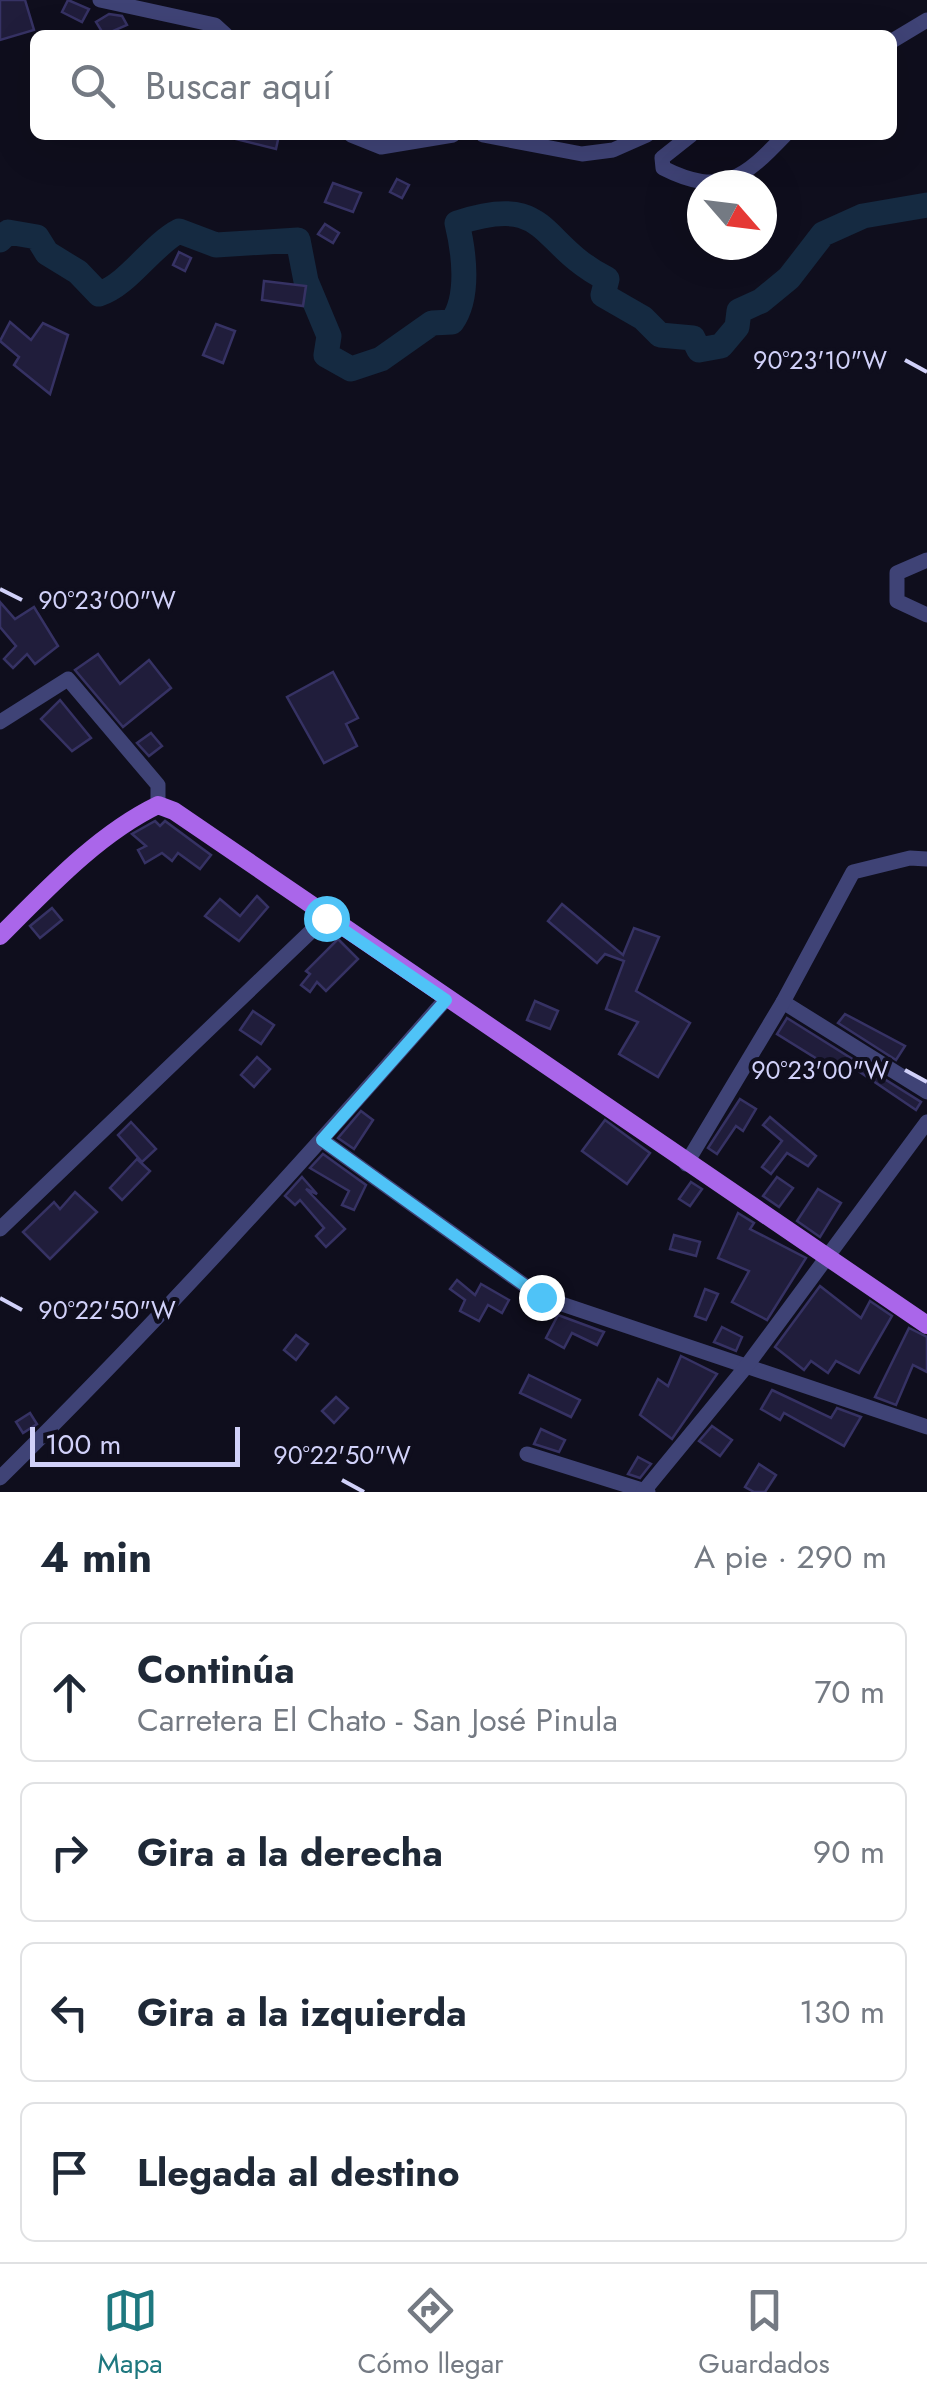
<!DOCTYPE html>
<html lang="es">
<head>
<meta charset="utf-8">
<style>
	:root { --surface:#fff; --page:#f2f2f3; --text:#1f2937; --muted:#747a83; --line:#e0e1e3; --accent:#1e787f }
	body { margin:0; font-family:Jost,sans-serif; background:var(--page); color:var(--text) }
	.compass { position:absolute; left:687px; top:170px; width:90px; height:90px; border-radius:50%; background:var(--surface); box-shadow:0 10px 40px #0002; rotate:118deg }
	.scale { position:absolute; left:30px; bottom:25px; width:210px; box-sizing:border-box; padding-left:10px; border:5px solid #d1d1f9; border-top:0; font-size:28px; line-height:35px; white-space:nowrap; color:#d1d1f9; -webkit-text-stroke:8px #0f0e1d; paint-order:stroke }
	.stop { position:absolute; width:30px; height:30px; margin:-22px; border:8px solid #4fc3f7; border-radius:50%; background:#fff }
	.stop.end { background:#4fc3f7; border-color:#fff; box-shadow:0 2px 10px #0008 }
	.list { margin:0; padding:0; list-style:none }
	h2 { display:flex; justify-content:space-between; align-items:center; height:130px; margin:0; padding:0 40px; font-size:42px }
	h2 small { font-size:32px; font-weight:400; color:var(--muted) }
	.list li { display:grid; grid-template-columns:65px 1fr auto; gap:30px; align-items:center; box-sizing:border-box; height:140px; margin:0 20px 20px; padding:0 20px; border:2px solid var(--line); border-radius:15px }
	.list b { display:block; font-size:38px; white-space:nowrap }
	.list p { margin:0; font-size:32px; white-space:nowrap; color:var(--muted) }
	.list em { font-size:32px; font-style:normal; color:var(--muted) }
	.icon { flex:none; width:55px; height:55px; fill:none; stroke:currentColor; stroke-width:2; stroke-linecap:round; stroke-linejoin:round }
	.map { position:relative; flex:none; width:927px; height:1492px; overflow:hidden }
	.search { position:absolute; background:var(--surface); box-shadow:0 10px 40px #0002; left:30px; right:30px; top:30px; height:110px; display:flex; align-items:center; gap:25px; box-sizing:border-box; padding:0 35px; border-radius:15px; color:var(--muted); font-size:38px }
	.sheet { height:770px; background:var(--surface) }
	nav { display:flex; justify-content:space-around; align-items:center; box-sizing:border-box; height:140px; border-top:2px solid var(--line); background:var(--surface); font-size:28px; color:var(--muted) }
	nav a { display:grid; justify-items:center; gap:5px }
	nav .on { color:var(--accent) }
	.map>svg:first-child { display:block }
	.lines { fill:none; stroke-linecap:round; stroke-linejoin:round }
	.river { stroke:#152a41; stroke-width:25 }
	.building { fill:#201d3b; stroke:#363264; stroke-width:2.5 }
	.minor { stroke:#3f4376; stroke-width:15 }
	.major { stroke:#aa66ea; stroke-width:18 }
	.route { stroke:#4fc3f7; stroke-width:12 }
	.ticks { fill:none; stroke:#d1d1f9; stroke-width:4 }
	.ticks-label { font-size:25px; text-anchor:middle; fill:#d1d1f9; stroke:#0f0e1d; stroke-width:8; stroke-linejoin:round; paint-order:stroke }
</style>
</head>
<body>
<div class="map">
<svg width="927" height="1492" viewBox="0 0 927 1492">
	<rect width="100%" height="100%" fill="#0f0e1d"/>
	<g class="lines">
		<path class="river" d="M 0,240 L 8,232 L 37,237 L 47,253 L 78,272 L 99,294 C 128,285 152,245 179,231 L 216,245 L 298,240 L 306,281 L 329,336 L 326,355 L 351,369 L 381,359 L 432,323 L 452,322 C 470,297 464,252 457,223 C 551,192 537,244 607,279 L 603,295 L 643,318 L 660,335 L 693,338 L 699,350 L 721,346 L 737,327 L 739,311 L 761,301 L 789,278 L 823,234 L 863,216 L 927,205"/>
	</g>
	<g class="building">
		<path d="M 0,0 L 25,0 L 34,30 L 0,40 Z"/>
		<path d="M 68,0 L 89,9 L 82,22 L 62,12 Z"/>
		<path d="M 109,14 L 122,16 L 127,25 L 104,35 L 96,22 Z"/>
		<path d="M 236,135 L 279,135 L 276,149 L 236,139 Z"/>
		<path d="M 397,179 L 409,185 L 402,198 L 390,192 Z"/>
		<path d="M 333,183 L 361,193 L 353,212 L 325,202 Z"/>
		<path d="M 325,224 L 339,233 L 333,243 L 318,234 Z"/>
		<path d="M 179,252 L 191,258 L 185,271 L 173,265 Z"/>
		<path d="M 264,281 L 306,286 L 303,306 L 262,300 Z"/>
		<path d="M 10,322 L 31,340 L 43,323 L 68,335 L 50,394 L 14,365 L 19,357 L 0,341 Z"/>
		<path d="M 216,324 L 235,331 L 223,363 L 203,355 Z"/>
		<path d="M 0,602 L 15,619 L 34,607 L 58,646 L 35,664 L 27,654 L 13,668 L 4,659 L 16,646 L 0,627 Z"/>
		<path d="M 98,654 L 120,684 L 149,660 L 171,688 L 123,727 L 75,670 Z"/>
		<path d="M 333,672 L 358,718 L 346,724 L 357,746 L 324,763 L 287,697 Z"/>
		<path d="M 60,700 L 91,738 L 72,751 L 41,719 Z"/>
		<path d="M 151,733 L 162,746 L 149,756 L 137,743 Z"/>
		<path d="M 155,821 L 160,826 L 165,821 L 211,855 L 200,869 L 178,853 L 172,861 L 162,853 L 145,863 L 138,850 L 146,846 L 132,834 Z"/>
		<path d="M 257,896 L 268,907 L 239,941 L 205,916 L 220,899 L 240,916 Z"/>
		<path d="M 562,904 L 623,955 L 634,928 L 659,937 L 636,991 L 690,1023 L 658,1077 L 619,1054 L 638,1022 L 606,1009 L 624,961 L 605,954 L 597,963 L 548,921 Z"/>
		<path d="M 52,908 L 62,920 L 40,938 L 30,926 Z"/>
		<path d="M 338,939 L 358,959 L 326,991 L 317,982 L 310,992 L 301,985 L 310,974 L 306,971 Z"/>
		<path d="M 535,1001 L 558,1011 L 550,1029 L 527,1020 Z"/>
		<path d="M 253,1011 L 274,1025 L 261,1044 L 240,1030 Z"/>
		<path d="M 845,1014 L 905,1046 L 896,1060 L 838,1023 Z"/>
		<path d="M 787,1018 L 921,1102 L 916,1110 L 842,1060 L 835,1070 L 777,1034 Z"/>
		<path d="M 257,1057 L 270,1069 L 254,1087 L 241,1075 Z"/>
		<path d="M 740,1099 L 756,1109 L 743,1131 L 736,1126 L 717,1154 L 708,1148 Z"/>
		<path d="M 361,1111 L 373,1120 L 354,1149 L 338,1138 Z"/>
		<path d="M 770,1117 L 816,1156 L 808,1166 L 787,1153 L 771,1174 L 762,1167 L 782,1141 L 763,1125 Z"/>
		<path d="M 605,1120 L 650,1153 L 627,1184 L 582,1151 Z"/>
		<path d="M 131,1122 L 156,1149 L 142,1162 L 118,1135 Z"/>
		<path d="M 323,1154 L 366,1185 L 354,1210 L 342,1205 L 349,1191 L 310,1168 Z"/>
		<path d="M 137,1159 L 150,1171 L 122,1200 L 110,1188 Z"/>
		<path d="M 302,1177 L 317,1194 L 306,1189 L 345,1229 L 326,1247 L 316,1236 L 324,1228 L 300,1200 L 295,1205 L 285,1196 Z"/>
		<path d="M 777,1177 L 793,1188 L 779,1207 L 763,1196 Z"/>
		<path d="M 691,1182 L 702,1189 L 690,1206 L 679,1199 Z"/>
		<path d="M 818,1189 L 841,1203 L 820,1237 L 797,1221 Z"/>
		<path d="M 75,1192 L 97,1212 L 50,1259 L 23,1232 L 54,1202 L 60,1209 Z"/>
		<path d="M 738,1213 L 754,1223 L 750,1229 L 806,1258 L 767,1320 L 732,1302 L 749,1271 L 718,1258 Z"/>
		<path d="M 674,1235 L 700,1242 L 696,1256 L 670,1249 Z"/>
		<path d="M 457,1280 L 475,1295 L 481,1284 L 509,1300 L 502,1313 L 488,1305 L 479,1321 L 460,1311 L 465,1300 L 450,1289 Z"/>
		<path d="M 820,1286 L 861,1318 L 870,1301 L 892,1316 L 859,1373 L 836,1361 L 828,1373 L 811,1361 L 804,1370 L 775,1347 Z"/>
		<path d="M 705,1289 L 718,1294 L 706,1320 L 695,1316 Z"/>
		<path d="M 558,1315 L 604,1332 L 597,1345 L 572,1333 L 564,1348 L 546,1338 Z"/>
		<path d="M 722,1327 L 742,1337 L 736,1351 L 714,1342 Z"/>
		<path d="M 909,1328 L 927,1337 L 927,1372 L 913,1365 L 896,1405 L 875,1397 Z"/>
		<path d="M 296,1335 L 308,1344 L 296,1360 L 284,1350 Z"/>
		<path d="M 681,1356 L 717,1374 L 672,1439 L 640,1415 L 658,1379 L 668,1386 Z"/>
		<path d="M 529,1375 L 580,1400 L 571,1417 L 520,1393 Z"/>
		<path d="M 772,1390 L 831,1418 L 837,1408 L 861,1417 L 844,1446 L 784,1413 L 780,1420 L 761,1409 Z"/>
		<path d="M 336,1397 L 348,1408 L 334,1423 L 322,1411 Z"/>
		<path d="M 30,1413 L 37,1424 L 23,1433 L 16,1422 Z"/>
		<path d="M 712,1426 L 732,1440 L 720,1456 L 699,1441 Z"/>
		<path d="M 541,1429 L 565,1440 L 559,1452 L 534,1444 Z"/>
		<path d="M 638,1457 L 651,1464 L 640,1478 L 628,1474 Z"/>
		<path d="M 759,1464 L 776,1475 L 765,1492 L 754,1492 L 745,1487 Z"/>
	</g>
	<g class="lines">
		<g class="minor">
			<path d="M 100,0 L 215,25 L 226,35"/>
			<path d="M 892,41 L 927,20"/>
			<path d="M 351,135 L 381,147 L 453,135"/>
			<path d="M 483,135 L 582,154 L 613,150 L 647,135"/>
			<path d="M 691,135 L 662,158 L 663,168 C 722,198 745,177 785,135"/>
			<path d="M 927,560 L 897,573 L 897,601 L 927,615"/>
			<path d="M 0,722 L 68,679 L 158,785 L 158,805"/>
			<path d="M 783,1002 L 927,1092"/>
			<path d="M 322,1140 L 541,1297 L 927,1427"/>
			<path d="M 686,1164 L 783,1002 L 853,872 L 910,858 L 927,859"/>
			<path d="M 0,1229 L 326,917"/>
			<path d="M 527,1454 L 648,1492"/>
			<path d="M 0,1478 C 155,1325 302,1163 446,999"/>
			<path d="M 643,1492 L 745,1368 L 927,1122"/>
		</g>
		<path class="major" d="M 0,936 C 47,889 98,834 158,805 L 174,811 L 927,1325"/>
	</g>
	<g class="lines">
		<path class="route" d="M 326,918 L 446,1000 L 322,1140 L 541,1297"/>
	</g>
	<path class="ticks" d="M 905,360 L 927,372M 0,589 L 22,600M 905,1070 L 927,1082M 0,1298 L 22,1310M 342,1480 L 364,1492"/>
	<g class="ticks-label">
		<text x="820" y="369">90°23'10"W</text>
		<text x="107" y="609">90°23'00"W</text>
		<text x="820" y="1079">90°23'00"W</text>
		<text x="107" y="1319">90°22'50"W</text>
		<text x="342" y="1464">90°22'50"W</text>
	</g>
</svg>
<svg class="compass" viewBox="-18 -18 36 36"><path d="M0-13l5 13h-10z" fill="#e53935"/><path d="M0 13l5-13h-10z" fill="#747a83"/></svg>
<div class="scale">100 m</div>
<div class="stop" style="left:326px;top:918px"></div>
<div class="stop end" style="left:541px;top:1297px"></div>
<div class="search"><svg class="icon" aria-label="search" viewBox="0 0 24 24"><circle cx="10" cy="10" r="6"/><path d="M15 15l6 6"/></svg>Buscar aquí</div>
</div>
<section class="sheet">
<h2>4 min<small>A pie · 290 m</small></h2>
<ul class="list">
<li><svg class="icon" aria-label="ahead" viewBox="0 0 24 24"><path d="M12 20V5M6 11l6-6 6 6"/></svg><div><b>Continúa</b><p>Carretera El Chato - San José Pinula</p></div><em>70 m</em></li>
<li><svg class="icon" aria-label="right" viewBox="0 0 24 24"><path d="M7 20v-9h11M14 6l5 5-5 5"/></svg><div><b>Gira a la derecha</b></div><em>90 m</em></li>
<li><svg class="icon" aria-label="left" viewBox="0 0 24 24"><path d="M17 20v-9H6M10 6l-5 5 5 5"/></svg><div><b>Gira a la izquierda</b></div><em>130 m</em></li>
<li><svg class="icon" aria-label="arrive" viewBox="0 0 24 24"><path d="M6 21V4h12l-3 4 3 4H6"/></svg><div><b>Llegada al destino</b></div></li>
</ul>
</section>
<nav>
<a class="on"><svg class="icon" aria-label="map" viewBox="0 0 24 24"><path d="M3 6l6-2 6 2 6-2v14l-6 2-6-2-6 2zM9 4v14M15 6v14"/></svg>Mapa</a>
<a><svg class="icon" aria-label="directions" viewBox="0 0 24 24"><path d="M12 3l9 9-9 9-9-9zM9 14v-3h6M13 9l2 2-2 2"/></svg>Cómo llegar</a>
<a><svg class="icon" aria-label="saved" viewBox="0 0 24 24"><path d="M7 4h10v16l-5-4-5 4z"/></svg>Guardados</a>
</nav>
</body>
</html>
